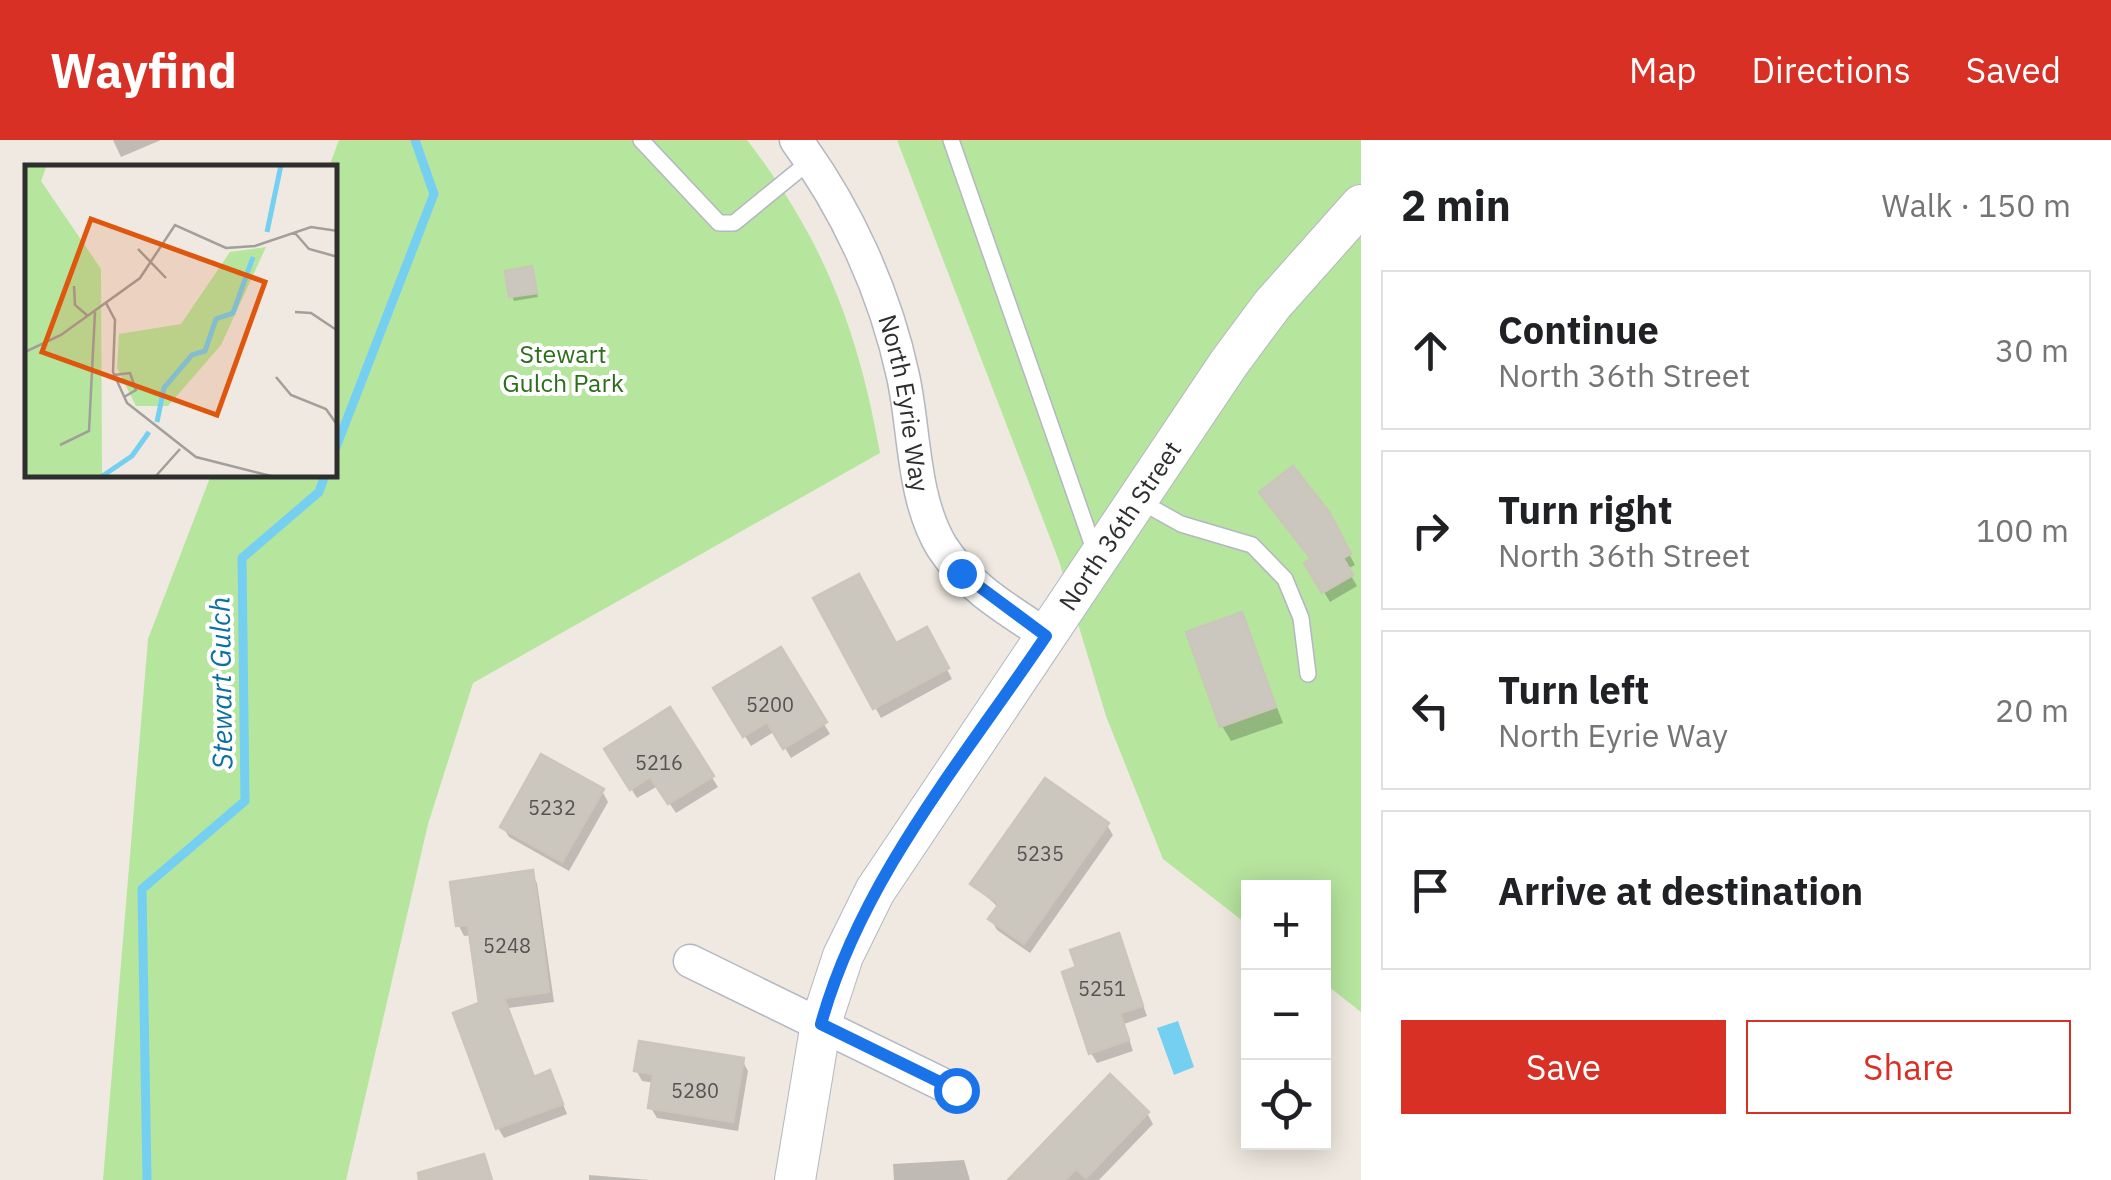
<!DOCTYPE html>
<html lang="en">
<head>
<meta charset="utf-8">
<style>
	:root { --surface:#fff; --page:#f6f6f6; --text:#202124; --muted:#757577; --line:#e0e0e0; --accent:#d93025 }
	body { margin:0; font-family:"IBM Plex Sans",sans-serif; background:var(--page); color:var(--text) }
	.controls { position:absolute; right:30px; bottom:30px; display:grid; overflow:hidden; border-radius:0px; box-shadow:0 5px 25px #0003 }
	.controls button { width:90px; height:90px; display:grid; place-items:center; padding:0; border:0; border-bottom:2px solid var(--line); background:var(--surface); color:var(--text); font:50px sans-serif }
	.stop { position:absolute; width:30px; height:30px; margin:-22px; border:8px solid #1a73e8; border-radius:50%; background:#fff }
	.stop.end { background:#1a73e8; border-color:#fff; box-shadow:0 2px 10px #0008 }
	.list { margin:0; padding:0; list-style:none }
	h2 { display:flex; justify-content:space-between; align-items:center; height:130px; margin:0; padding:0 40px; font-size:42px }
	h2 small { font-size:32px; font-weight:400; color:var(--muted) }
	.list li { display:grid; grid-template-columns:65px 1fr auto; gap:30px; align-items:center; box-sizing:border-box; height:160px; margin:0 20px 20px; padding:0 20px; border:2px solid var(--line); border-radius:0px }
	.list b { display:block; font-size:38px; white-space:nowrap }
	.list p { margin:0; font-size:32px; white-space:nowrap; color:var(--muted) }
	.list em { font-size:32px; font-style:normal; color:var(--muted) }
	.actions { display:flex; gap:20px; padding:30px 40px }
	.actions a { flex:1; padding:22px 0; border:2px solid var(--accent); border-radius:0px; text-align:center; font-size:35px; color:var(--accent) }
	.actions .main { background:var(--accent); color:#fff }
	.icon { flex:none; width:55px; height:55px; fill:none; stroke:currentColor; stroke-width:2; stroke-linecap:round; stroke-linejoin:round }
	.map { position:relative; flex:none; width:1361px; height:1040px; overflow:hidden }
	header { display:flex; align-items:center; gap:60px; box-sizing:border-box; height:140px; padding:0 50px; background:var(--accent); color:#fff }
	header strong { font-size:48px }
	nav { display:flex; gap:55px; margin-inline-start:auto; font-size:35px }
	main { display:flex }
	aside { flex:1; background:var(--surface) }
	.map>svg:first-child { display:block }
	.green { fill:#b6e59e }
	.water { fill:#75cff0 }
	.shadow { fill:#0003 }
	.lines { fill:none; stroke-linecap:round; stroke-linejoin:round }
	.stream { stroke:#75cff0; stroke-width:9 }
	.building { fill:#cbc7bf; stroke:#cbc5ba; stroke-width:2.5 }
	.service-casing { stroke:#b4b7c1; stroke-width:18 }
	.minor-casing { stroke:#b4b7c1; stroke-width:35 }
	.tertiary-casing { stroke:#b4b7c1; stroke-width:42 }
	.service { stroke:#fff; stroke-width:15 }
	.minor { stroke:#fff; stroke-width:32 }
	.tertiary { stroke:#fff; stroke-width:40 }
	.route { stroke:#1a73e8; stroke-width:12 }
	.labels { text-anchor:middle; stroke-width:8; stroke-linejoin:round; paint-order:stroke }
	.number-label { font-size:20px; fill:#555452 }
	.park-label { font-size:25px; fill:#2c6e1b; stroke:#fff }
	.street-label { font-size:25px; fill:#2e2e2e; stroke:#fff }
	.water-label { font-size:28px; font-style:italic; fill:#0d6fa3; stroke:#fff }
	.inset-river { fill:none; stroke:#75cff0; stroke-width:5 }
	.inset-road { fill:none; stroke:#a29e99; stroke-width:2.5 }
	.view { fill:#df570e; fill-opacity:0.15; stroke:#df570e; stroke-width:5 }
	.inset-edge { fill:none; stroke:#2e2e2e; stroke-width:5 }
</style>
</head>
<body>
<header>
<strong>Wayfind</strong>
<nav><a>Map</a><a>Directions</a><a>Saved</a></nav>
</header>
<main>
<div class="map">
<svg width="1361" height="1040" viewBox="0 0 1361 1040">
	<rect width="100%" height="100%" fill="#efe9e1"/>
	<g class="green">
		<path d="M 339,0 L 747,0 C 824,100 858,190 880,313 L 473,543 L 428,684 L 346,1040 L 103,1040 L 148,499 L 211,335 L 335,335 L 335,28 L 329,27 Z"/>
		<path d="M 897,0 L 1361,0 L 1361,872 L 1324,843 L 1324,748 L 1248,748 L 1248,785 L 1163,719 L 1106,576 L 1059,421 Z"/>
	</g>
	<path class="water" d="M 1178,881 L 1194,927 L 1174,935 L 1157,888 Z"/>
	<g class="shadow">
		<path d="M 113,0 L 161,0 L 121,17 Z"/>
		<path d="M 531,129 L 538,157 L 514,161 L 512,156 Z"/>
		<path d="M 1327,373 L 1355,425 L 1347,429 L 1357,446 L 1330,462 L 1307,424 L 1313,421 Z"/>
		<path d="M 816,459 L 896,506 L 926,490 L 952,539 L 881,578 Z"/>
		<path d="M 1241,475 L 1283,583 L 1231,601 L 1222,586 Z"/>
		<path d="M 780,511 L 830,594 L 791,618 L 775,591 L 751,606 L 716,549 Z"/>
		<path d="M 670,571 L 718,647 L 676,673 L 658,646 L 637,658 L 607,610 Z"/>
		<path d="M 602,651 L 608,662 L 569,731 L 509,697 L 503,687 Z"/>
		<path d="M 1107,685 L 1113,695 L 1030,813 L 997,790 L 991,779 L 999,768 L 973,744 Z"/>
		<path d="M 531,733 L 537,743 L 554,862 L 508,868 L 534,939 L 555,944 L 567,974 L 504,998 L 498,988 L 472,795 L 464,796 L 459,786 Z"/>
		<path d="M 1118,796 L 1147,876 L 1124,884 L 1133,911 L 1097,923 L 1091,913 Z"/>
		<path d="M 742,920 L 748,931 L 738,991 L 657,978 L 651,968 L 655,943 L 642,941 L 636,930 Z"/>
		<path d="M 1147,973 L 1153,984 L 1099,1040 L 1019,1040 Z"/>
		<path d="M 964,1020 L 970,1040 L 894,1040 L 893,1024 Z"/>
		<path d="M 589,1035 L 650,1040 L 589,1040 Z"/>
	</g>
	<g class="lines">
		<g class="stream">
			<path d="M 335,310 L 434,54 L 415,0"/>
			<path d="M 147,1040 L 142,749 L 245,661 L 242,418 L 319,352 L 325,335"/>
		</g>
	</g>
	<g class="building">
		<path d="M 532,126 L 537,153 L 509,157 L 505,131 Z"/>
		<path d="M 1293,326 L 1329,372 L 1351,414 L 1343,418 L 1353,435 L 1322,453 L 1304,423 L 1311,419 L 1259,352 Z"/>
		<path d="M 859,434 L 896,503 L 927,487 L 949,528 L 873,569 L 813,458 Z"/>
		<path d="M 1242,472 L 1276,567 L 1220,587 L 1186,492 Z"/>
		<path d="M 781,507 L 827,582 L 783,609 L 767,582 L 743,597 L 713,548 Z"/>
		<path d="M 670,567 L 714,636 L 668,664 L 650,637 L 630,650 L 604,609 Z"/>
		<path d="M 541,614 L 604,649 L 562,722 L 500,687 Z"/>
		<path d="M 1045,638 L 1109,683 L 1024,804 L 988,779 L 999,764 L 970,744 Z"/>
		<path d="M 533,730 L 549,852 L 504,858 L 534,937 L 550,930 L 563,964 L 496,989 L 453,873 L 479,863 L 468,785 L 456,786 L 450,742 Z"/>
		<path d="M 1119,793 L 1143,866 L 1120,873 L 1129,900 L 1089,914 L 1062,832 L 1076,827 L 1070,810 Z"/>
		<path d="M 639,901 L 744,918 L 733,982 L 648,968 L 653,934 L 634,931 Z"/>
		<path d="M 1110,934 L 1149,972 L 1086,1038 L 1076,1029 L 1065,1040 L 1008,1040 Z"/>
		<path d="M 484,1014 L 492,1040 L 419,1040 L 418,1033 Z"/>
	</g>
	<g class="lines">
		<g class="service-casing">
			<g id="service">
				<path d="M 641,0 L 719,83 L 734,83 L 810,21"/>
				<path d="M 951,0 L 1096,415"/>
				<path d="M 1138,360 L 1181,384 L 1252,405 L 1285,439 L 1301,478 L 1308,534"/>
			</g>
		</g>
		<g class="minor-casing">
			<g id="minor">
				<path id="s1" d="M 796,0 C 847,69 885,152 903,236 C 915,290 912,358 942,407 C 967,446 1008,470 1046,495"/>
				<path d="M 690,821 L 956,951"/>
			</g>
		</g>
		<g class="tertiary-casing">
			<g id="tertiary">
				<path id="s2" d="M 795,1040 L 821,883 L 843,816 L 875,751 L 1229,223 L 1272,165 L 1361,65"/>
			</g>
		</g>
		<use href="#service" class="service"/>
		<use href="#minor" class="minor"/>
		<use href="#tertiary" class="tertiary"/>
	</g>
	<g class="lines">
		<path class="route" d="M 956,950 L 821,884 C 861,739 964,618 1046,496 L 961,433"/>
	</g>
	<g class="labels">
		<g class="number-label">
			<text x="770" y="572">5200</text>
			<text x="659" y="630">5216</text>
			<text x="552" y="675">5232</text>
			<text x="1040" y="721">5235</text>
			<text x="507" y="813">5248</text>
			<text x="1102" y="856">5251</text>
			<text x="695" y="958">5280</text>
		</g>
		<g class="park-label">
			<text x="563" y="223">Stewart<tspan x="563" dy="29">Gulch Park</tspan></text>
		</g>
		<g class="street-label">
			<text dy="9" stroke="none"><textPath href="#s1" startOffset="288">North Eyrie Way</textPath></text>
			<text dy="9" stroke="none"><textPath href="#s2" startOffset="742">North 36th Street</textPath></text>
		</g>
		<g class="water-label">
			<text transform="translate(221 543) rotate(-91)" y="10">Stewart Gulch</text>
		</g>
	</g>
	<g transform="translate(25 25)">
		<rect width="312" height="312" fill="#efe9e1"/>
		<path d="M 0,0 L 22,0 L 16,16 L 76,104 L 77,312 L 0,312 ZM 241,82 L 196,180 L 143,241 L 111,241 L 92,203 L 94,169 L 156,159 L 205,87 Z" fill="#b6e59e"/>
		<path class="inset-river" d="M 242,67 L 256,0M 132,257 L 139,223 L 167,190 L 180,186 L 191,154 L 208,148 L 228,92M 76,312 L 107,291 L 124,267"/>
		<path class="inset-road" d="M 270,68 L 284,84 L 313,92M 113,84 L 141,113M 49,121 L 50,140 L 63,151M 81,138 L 90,155 L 88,207 L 102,238 L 171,292 L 250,312M 270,147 L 286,148 L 313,166M 0,187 L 36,170 L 115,113 L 150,60 L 201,83 L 230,81 L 286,62 L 313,66M 89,210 L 105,208 L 111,225 L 99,232M 251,212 L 266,230 L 301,244 L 313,261M 35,280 L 64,266 L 70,147M 130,312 L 155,284"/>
		<path class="view" d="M 66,54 L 240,117 L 192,250 L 17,187 Z"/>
		<rect width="312" height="312" class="inset-edge"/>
	</g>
</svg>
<div class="controls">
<button>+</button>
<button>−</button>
<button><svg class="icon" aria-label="locate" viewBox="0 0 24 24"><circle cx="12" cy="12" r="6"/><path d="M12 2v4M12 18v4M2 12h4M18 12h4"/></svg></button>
</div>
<div class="stop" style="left:956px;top:950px"></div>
<div class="stop end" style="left:961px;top:433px"></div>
</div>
<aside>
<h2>2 min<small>Walk · 150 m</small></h2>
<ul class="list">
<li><svg class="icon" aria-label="ahead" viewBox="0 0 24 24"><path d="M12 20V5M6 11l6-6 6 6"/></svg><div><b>Continue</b><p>North 36th Street</p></div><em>30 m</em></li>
<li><svg class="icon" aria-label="right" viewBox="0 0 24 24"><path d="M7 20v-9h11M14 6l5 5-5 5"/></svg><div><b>Turn right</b><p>North 36th Street</p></div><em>100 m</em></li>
<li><svg class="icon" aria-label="left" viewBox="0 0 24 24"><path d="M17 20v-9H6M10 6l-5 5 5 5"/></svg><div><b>Turn left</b><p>North Eyrie Way</p></div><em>20 m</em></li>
<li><svg class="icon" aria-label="arrive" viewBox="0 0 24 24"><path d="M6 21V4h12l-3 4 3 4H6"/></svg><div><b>Arrive at destination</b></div></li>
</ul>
<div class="actions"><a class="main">Save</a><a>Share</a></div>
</aside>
</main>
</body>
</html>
